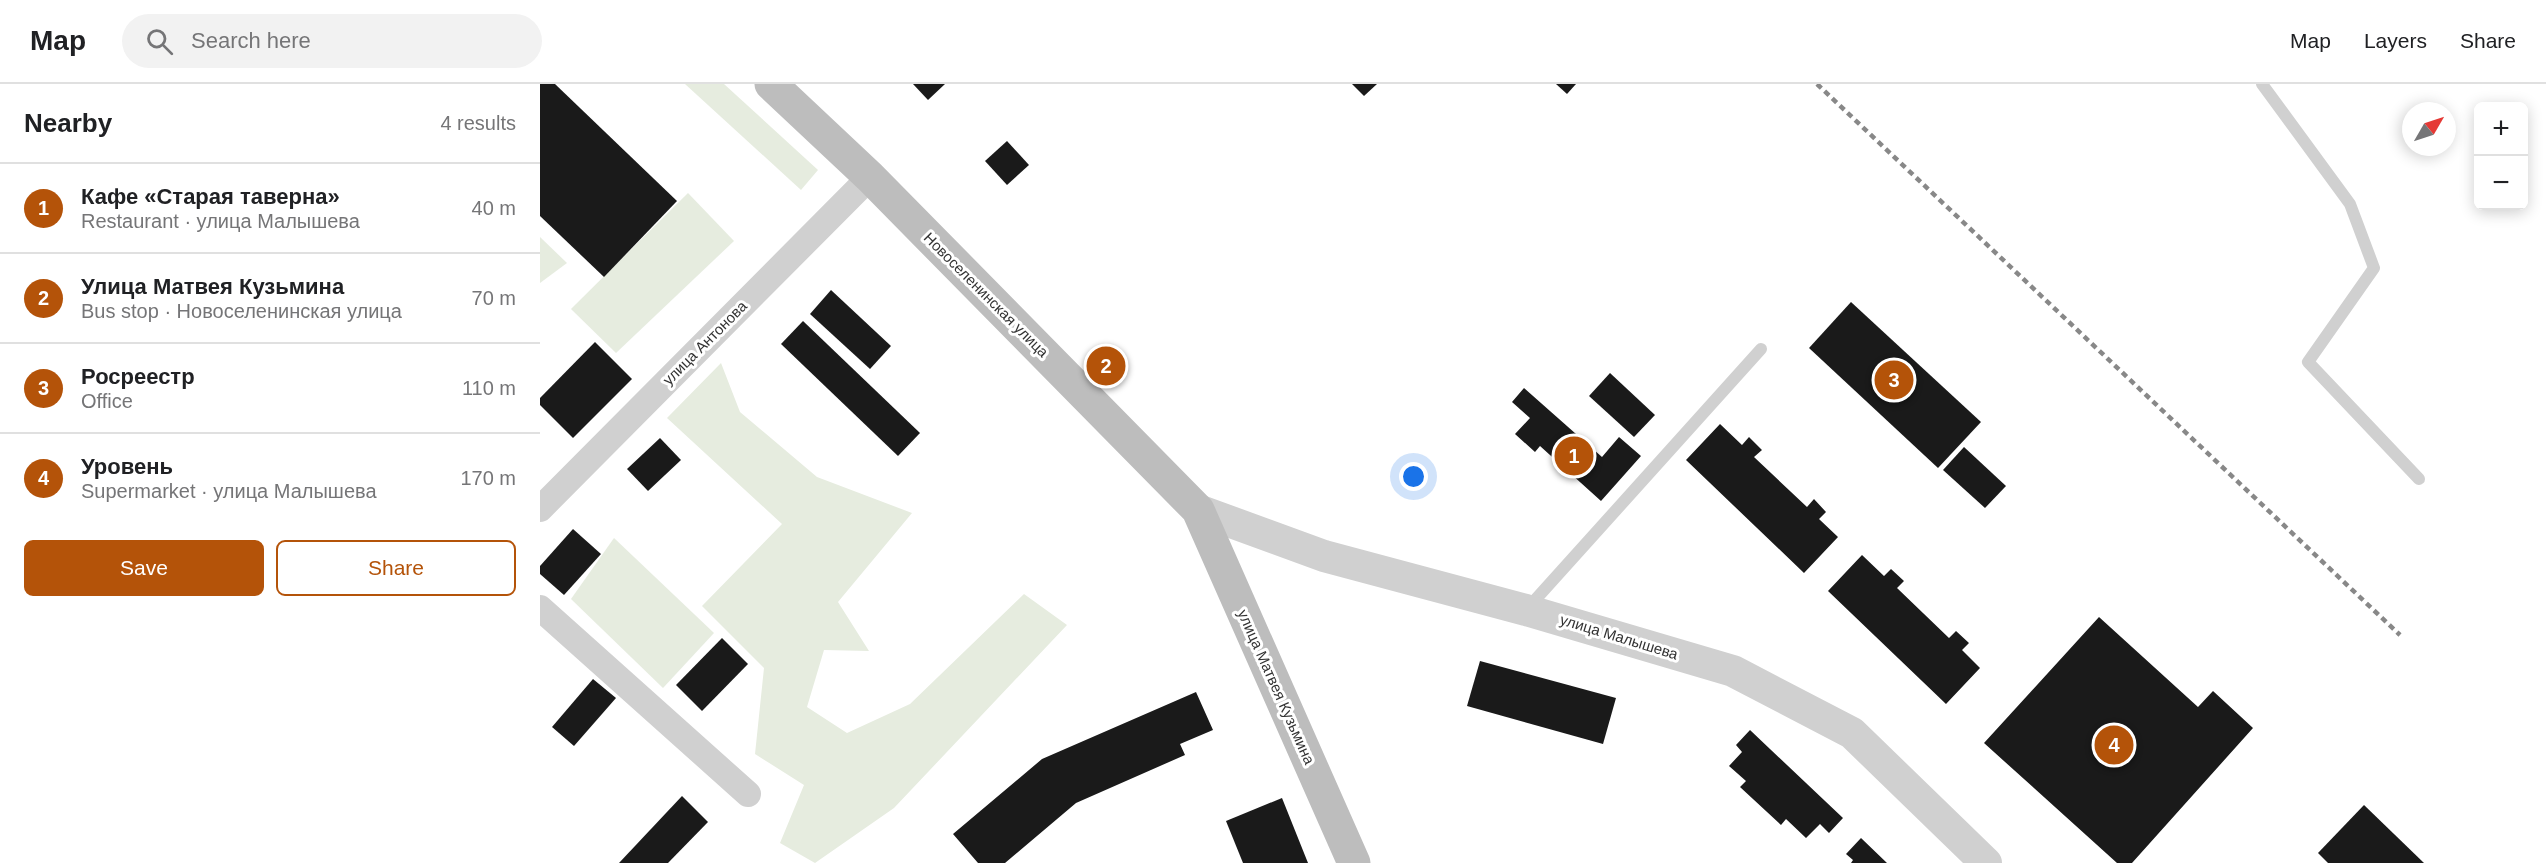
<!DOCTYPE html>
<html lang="en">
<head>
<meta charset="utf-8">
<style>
	:root { --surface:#fff; --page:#f2f2f2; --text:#202124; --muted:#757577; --line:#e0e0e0; --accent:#b45309 }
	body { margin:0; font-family:Arial,sans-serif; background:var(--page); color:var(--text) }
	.controls { position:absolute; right:18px; top:18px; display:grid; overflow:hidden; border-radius:9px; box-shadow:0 3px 15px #0003 }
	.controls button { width:54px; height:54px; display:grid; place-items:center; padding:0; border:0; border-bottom:2px solid var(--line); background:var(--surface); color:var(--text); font:30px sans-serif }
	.compass { position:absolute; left:1862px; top:18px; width:54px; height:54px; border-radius:50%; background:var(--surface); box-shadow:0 3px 15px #0003; rotate:51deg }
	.you { position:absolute; left:874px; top:393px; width:21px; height:21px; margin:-15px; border:4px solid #fff; border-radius:50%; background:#1a73e8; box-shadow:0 0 0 9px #1a73e833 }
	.badge { display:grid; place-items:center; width:39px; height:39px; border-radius:50%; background:var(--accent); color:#fff; font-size:20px; font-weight:700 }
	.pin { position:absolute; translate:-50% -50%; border:3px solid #fff; box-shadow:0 2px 6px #0006 }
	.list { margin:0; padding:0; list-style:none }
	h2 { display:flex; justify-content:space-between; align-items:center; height:78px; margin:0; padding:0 24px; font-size:26px }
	h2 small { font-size:20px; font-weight:400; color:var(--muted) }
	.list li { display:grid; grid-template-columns:39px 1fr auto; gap:18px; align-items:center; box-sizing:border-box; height:90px; padding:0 24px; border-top:2px solid var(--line) }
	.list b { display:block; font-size:22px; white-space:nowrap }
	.list p { margin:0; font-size:20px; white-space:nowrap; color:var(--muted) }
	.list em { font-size:20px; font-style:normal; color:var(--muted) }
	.actions { display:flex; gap:12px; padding:18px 24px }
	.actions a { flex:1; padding:14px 0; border:2px solid var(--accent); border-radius:9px; text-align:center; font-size:21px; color:var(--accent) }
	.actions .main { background:var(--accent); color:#fff }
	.icon { flex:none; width:33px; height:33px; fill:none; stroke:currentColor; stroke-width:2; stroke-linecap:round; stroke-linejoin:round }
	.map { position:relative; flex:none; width:2006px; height:779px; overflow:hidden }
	header { display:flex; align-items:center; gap:36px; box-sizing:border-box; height:84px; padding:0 30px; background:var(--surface); border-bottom:2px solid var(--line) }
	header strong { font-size:28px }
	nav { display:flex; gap:33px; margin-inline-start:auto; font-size:21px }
	.search { width:420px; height:54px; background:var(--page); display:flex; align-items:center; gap:15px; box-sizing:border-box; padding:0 21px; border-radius:33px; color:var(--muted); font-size:22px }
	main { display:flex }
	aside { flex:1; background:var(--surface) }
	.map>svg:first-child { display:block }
	.green { fill:#e6ecdf }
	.building { fill:#1a1a1a }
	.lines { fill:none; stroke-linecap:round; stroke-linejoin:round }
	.service { stroke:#d0d0d0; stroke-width:12 }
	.minor { stroke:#d0d0d0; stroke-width:26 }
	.tertiary { stroke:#d0d0d0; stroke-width:32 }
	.secondary { stroke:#bdbdbd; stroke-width:33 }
	.rail { stroke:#888; stroke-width:4.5; stroke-dasharray:6 4.5; stroke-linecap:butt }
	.labels { text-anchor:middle; stroke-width:6; stroke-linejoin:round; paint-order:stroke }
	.street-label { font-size:15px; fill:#333; stroke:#fff }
</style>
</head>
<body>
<header>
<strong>Map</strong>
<div class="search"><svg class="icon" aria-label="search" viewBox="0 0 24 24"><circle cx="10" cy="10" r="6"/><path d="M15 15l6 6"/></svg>Search here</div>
<nav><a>Map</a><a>Layers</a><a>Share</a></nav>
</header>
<main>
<aside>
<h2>Nearby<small>4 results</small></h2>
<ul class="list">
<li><span class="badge">1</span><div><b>Кафе «Старая таверна»</b><p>Restaurant · улица Малышева</p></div><em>40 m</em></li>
<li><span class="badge">2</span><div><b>Улица Матвея Кузьмина</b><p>Bus stop · Новоселенинская улица</p></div><em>70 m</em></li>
<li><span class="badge">3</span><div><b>Росреестр</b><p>Office</p></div><em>110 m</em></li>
<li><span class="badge">4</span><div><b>Уровень</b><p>Supermarket · улица Малышева</p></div><em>170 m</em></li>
</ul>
<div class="actions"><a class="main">Save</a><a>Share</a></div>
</aside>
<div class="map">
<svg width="2006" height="779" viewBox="0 0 2006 779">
	<rect width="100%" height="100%" fill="#fff"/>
	<g class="green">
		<path d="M 145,0 L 184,0 L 278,86 L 261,106 Z"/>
		<path d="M 148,109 L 194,157 L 76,269 L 31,225 Z"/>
		<path d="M 0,153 L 27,179 L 0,199 Z"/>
		<path d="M 181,279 L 200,328 L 277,393 L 372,429 L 298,518 L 329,567 L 284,566 L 267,623 L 307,649 L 370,620 L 484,510 L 527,541 L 354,724 L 275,779 L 240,759 L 264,701 L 215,670 L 224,584 L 162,522 L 242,440 L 127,334 Z"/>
		<path d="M 74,454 L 174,549 L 123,604 L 31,515 Z"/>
	</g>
	<g class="building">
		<path d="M 0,0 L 15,0 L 137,117 L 64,193 L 0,132 Z"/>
		<path d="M 373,0 L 405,0 L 388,16 Z"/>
		<path d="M 812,0 L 837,0 L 824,12 Z"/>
		<path d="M 1016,0 L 1036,0 L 1027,10 Z"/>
		<path d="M 467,57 L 489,81 L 467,101 L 445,77 Z"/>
		<path d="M 291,206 L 351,262 L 330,285 L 270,230 Z"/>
		<path d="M 1311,218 L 1441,338 L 1398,384 L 1269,264 Z"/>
		<path d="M 263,237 L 380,349 L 358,372 L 241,260 Z"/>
		<path d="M 55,258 L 92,295 L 33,354 L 0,321 L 0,314 Z"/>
		<path d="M 1070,289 L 1115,331 L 1094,353 L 1049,312 Z"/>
		<path d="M 984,304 L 1062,373 L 1079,353 L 1101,372 L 1061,417 L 1000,362 L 995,368 L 975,350 L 990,334 L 972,318 Z"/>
		<path d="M 1180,340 L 1202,361 L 1209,353 L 1222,366 L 1214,373 L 1267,423 L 1274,415 L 1286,428 L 1279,435 L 1298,453 L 1264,489 L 1146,376 Z"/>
		<path d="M 120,354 L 141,376 L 108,407 L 87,385 Z"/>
		<path d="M 1424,363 L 1466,402 L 1445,424 L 1403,386 Z"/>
		<path d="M 33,445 L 61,470 L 24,511 L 0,490 L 0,482 Z"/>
		<path d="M 1322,471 L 1344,492 L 1351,485 L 1364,497 L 1357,504 L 1409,554 L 1416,547 L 1429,559 L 1422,566 L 1440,584 L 1406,620 L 1288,507 Z"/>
		<path d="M 1559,533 L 1658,623 L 1673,607 L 1713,644 L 1592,779 L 1577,779 L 1444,659 Z"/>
		<path d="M 182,554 L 208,580 L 162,627 L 136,601 Z"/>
		<path d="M 940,577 L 1076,614 L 1063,660 L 927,622 Z"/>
		<path d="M 53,595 L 76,614 L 34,662 L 12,643 Z"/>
		<path d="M 656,608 L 673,646 L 640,660 L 645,671 L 536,719 L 465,779 L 438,779 L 413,750 L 502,675 Z"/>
		<path d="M 1210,646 L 1303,734 L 1289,749 L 1280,740 L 1266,754 L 1246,735 L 1241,741 L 1200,703 L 1206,697 L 1189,682 L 1202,668 L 1196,661 Z"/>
		<path d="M 142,712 L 168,738 L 128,779 L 79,779 Z"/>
		<path d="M 742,714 L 768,779 L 703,779 L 686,737 Z"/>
		<path d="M 1824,721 L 1884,779 L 1788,779 L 1778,769 Z"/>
		<path d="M 1321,754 L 1347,779 L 1311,779 L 1313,776 L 1306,770 Z"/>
	</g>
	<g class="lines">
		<g class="service">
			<path d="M 1722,0 L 1810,120 L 1834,184 L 1768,278 L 1879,395"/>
			<path d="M 987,525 L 1221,265"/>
		</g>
		<g class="minor">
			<path d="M 0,425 L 330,93"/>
			<path d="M 0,524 L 208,710"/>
		</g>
		<path class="tertiary" d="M 658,426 L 784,472 L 986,526 L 1193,587 L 1312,649 L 1446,779"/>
		<path class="secondary" d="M 231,0 L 330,93 L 658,426 L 814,779"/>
		<path class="rail" d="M 1277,0 L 1860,551"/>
	</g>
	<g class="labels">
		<g class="street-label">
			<text transform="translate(446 211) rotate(45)" y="5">Новоселенинская улица</text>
			<text transform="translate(165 259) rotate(-45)" y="5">улица Антонова</text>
			<text transform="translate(1079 553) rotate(17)" y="5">улица Малышева</text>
			<text transform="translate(736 603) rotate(66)" y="5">улица Матвея Кузьмина</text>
		</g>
	</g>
</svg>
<div class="controls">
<button>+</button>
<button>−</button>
</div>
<svg class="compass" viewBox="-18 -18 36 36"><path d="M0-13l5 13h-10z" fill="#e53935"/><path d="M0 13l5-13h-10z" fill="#757577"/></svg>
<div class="you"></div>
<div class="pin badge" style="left:1034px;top:372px">1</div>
<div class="pin badge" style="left:566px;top:282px">2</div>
<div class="pin badge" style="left:1354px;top:296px">3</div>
<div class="pin badge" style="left:1574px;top:661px">4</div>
</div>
</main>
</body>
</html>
